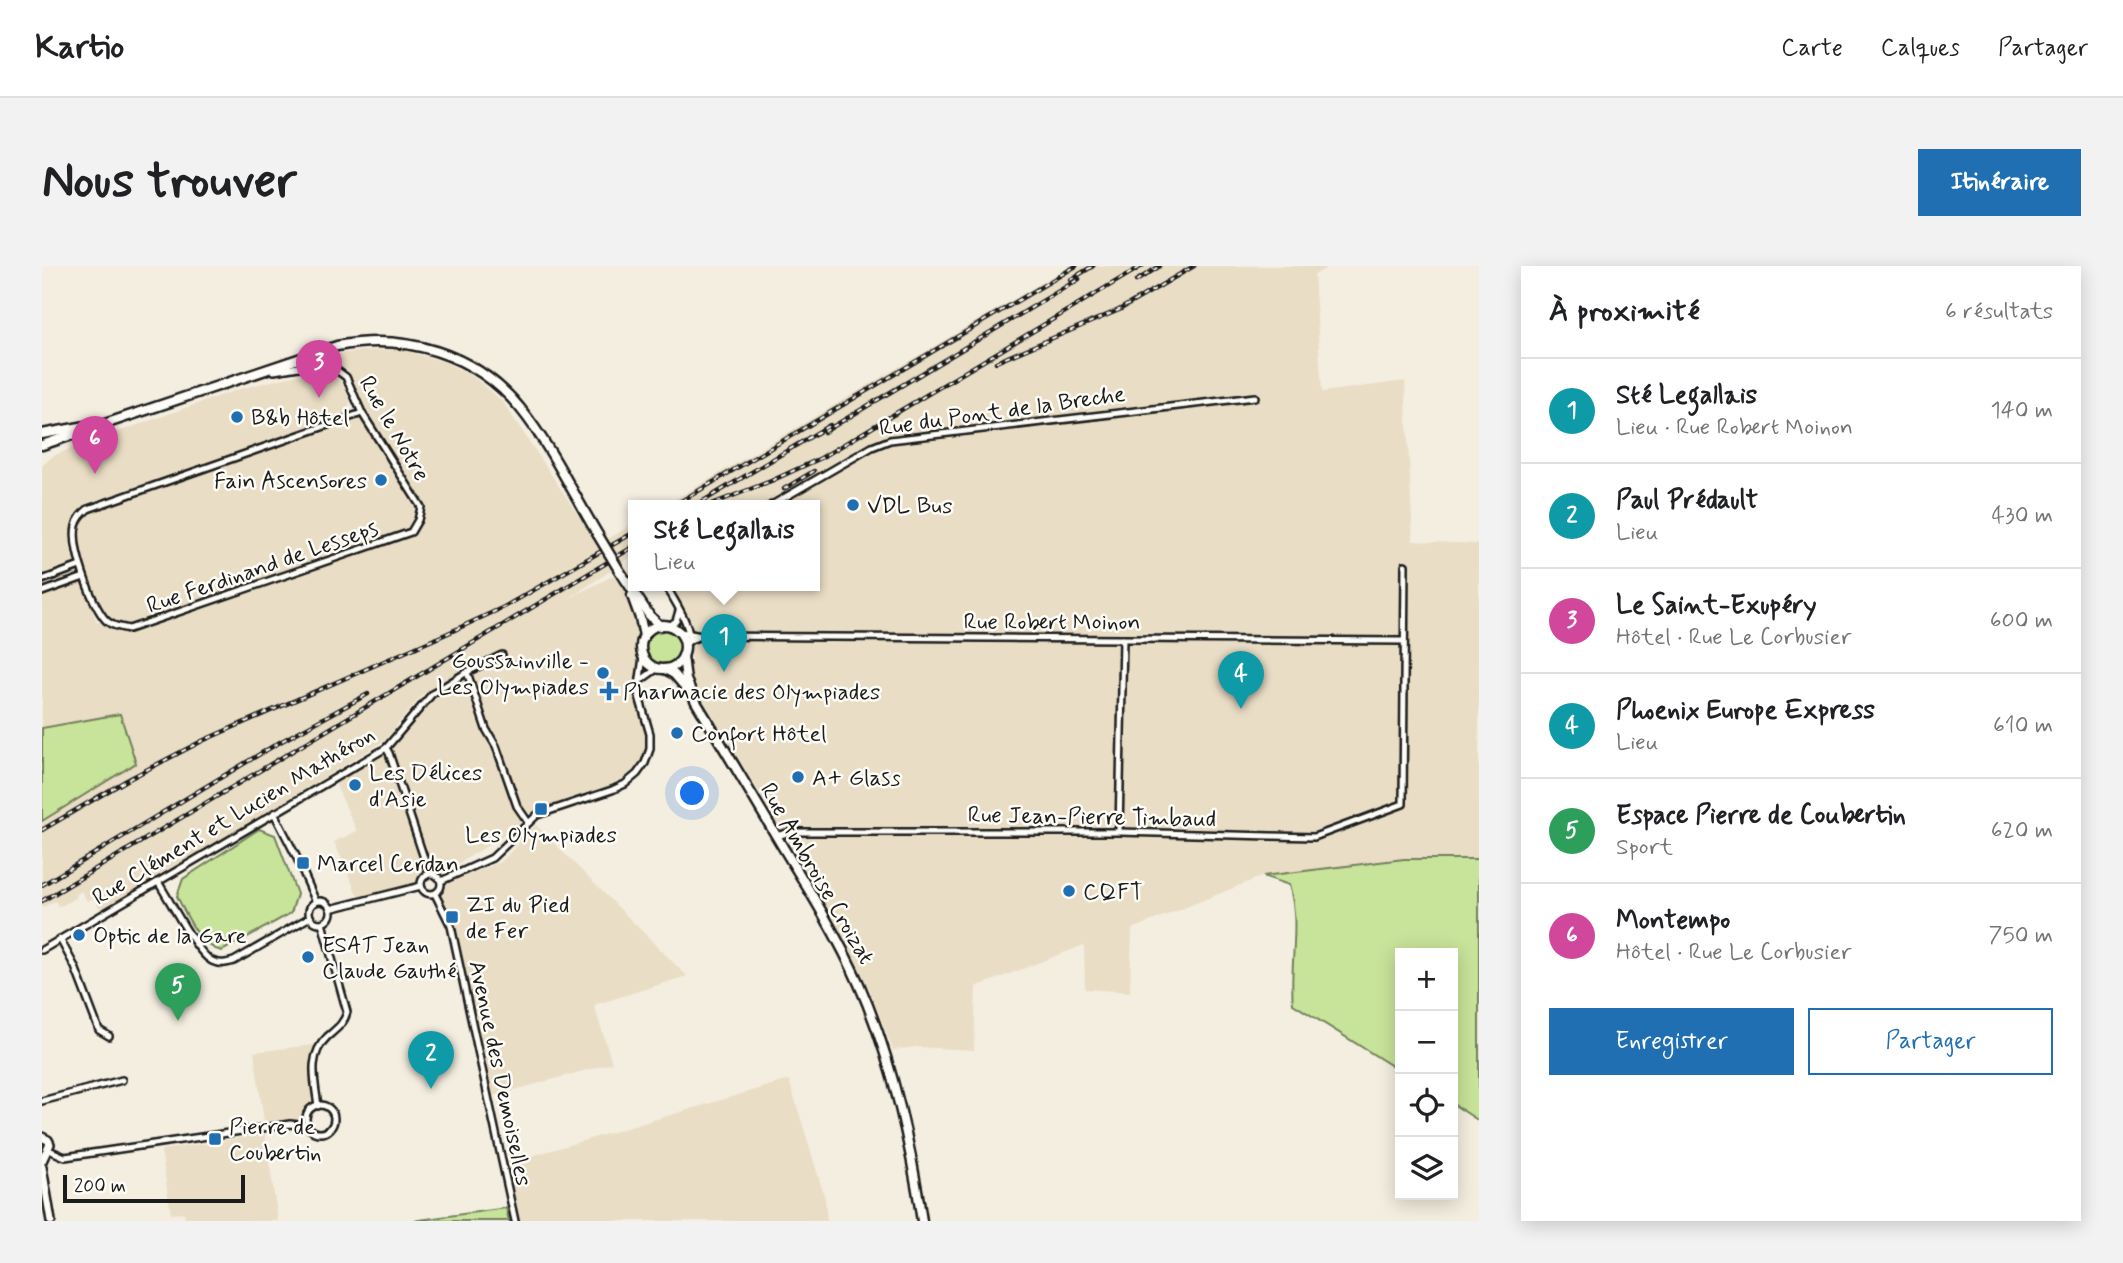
<!DOCTYPE html>
<html lang="fr">
<head>
<meta charset="utf-8">
<style>
	:root { --surface:#fff; --page:#f2f2f2; --text:#202124; --muted:#757577; --line:#e0e0e0; --accent:#1f6fb2 }
	body { margin:0; font-family:Mynerve,sans-serif; background:var(--page); color:var(--text) }
	.controls { position:absolute; right:21px; bottom:21px; display:grid; overflow:hidden; border-radius:0px; box-shadow:0 4px 18px #0003 }
	.controls button { width:63px; height:63px; display:grid; place-items:center; padding:0; border:0; border-bottom:2px solid var(--line); background:var(--surface); color:var(--text); font:35px sans-serif }
	.scale { position:absolute; left:21px; bottom:18px; width:182px; box-sizing:border-box; padding-left:7px; border:4px solid #1c1c1c; border-top:0; font-size:19px; line-height:24px; white-space:nowrap; color:#1c1c1c; -webkit-text-stroke:5px #fdfcf7; paint-order:stroke }
	.you { position:absolute; left:651px; top:528px; width:24px; height:24px; margin:-18px; border:5px solid #fff; border-radius:50%; background:#1a73e8; box-shadow:0 0 0 10px #1a73e833 }
	.badge { display:grid; place-items:center; width:46px; height:46px; border-radius:50%; background:var(--accent); color:#fff; font-size:23px; font-weight:700 }
	.pin { position:absolute; translate:-50% -58px; filter:drop-shadow(0 2px 4px #0008) }
	.pin::after { content:''; position:absolute; top:37px; width:24px; height:21px; background:inherit; clip-path:polygon(0 0,100% 0,50% 100%) }
	.popup { position:absolute; left:586px; top:234px; width:192px; height:91px; box-sizing:border-box; display:grid; place-content:center; border-radius:0px; background:var(--surface); filter:drop-shadow(0 2px 5px #0005); font-size:23px; white-space:nowrap; color:var(--muted) }
	.popup b { font-size:26px; color:var(--text) }
	.popup::after { content:''; position:absolute; left:50%; top:100%; margin-left:-14px; border:14px solid transparent; border-top-color:var(--surface) }
	.list { margin:0; padding:0; list-style:none }
	h2 { display:flex; justify-content:space-between; align-items:center; height:91px; margin:0; padding:0 28px; font-size:30px }
	h2 small { font-size:23px; font-weight:400; color:var(--muted) }
	.list li { display:grid; grid-template-columns:46px 1fr auto; gap:21px; align-items:center; box-sizing:border-box; height:105px; padding:0 28px; border-top:2px solid var(--line) }
	.list b { display:block; font-size:26px; white-space:nowrap }
	.list p { margin:0; font-size:23px; white-space:nowrap; color:var(--muted) }
	.list em { font-size:23px; font-style:normal; color:var(--muted) }
	.actions { display:flex; gap:14px; padding:21px 28px }
	.actions a { flex:1; padding:16px 0; border:2px solid var(--accent); border-radius:0px; text-align:center; font-size:24px; color:var(--accent) }
	.actions .main { background:var(--accent); color:#fff }
	.icon { flex:none; width:38px; height:38px; fill:none; stroke:currentColor; stroke-width:2; stroke-linecap:round; stroke-linejoin:round }
	.map { position:relative; flex:none; width:1437px; height:955px; overflow:hidden; border-radius:0px }
	header { display:flex; align-items:center; gap:42px; box-sizing:border-box; height:98px; padding:0 35px; background:var(--surface); border-bottom:2px solid var(--line) }
	header strong { font-size:33px }
	nav { display:flex; gap:38px; margin-inline-start:auto; font-size:24px }
	.intro { display:flex; align-items:center; justify-content:space-between; box-sizing:border-box; height:168px; padding:0 42px }
	h1 { margin:0; font-size:49px }
	.button { padding:18px 32px; border-radius:0px; background:var(--accent); color:#fff; font-size:24px; font-weight:700 }
	main { display:flex; gap:42px; padding:0 42px }
	aside { flex:1; background:var(--surface); border-radius:0px; box-shadow:0 4px 18px #0003 }
	.map>svg:first-child { display:block }
	.built { fill:#e9ddc5 }
	.green { fill:#c8e39a; stroke:#72805b; stroke-width:2 }
	.lines { fill:none; stroke-linecap:round; stroke-linejoin:round }
	.minor-casing { stroke:#1c1c1c; stroke-width:10 }
	.tertiary-casing { stroke:#1c1c1c; stroke-width:12 }
	.secondary-casing { stroke:#1c1c1c; stroke-width:13 }
	.minor { stroke:#fdfcf7; stroke-width:5 }
	.tertiary { stroke:#fdfcf7; stroke-width:7 }
	.secondary { stroke:#fdfcf7; stroke-width:8 }
	.rail-casing { stroke:#1c1c1c; stroke-width:4.5 }
	.rail { stroke:#fdfcf7; stroke-width:2; stroke-dasharray:5; stroke-linecap:butt }
	.secondary-bridge-casing { stroke:#1c1c1c; stroke-width:13; stroke-linecap:butt }
	.secondary-bridge { stroke:#fdfcf7; stroke-width:8 }
	.poi-dot { fill:#1f6fb2; stroke:#fdfcf7; stroke-width:2.5 }
	.labels { text-anchor:middle; stroke-width:5; stroke-linejoin:round; paint-order:stroke }
	.street-label { font-size:23px; fill:#1c1c1c; stroke:#fdfcf7 }
	.poi-label { font-size:23px; fill:#1c1c1c; stroke:#fdfcf7; text-anchor:start }
</style>
</head>
<body>
<header>
<strong>Kartio</strong>
<nav><a>Carte</a><a>Calques</a><a>Partager</a></nav>
</header>
<div class="intro"><h1>Nous trouver</h1><a class="button">Itinéraire</a></div>
<main>
<div class="map">
<svg width="1437" height="955" viewBox="0 0 1437 955">
	<rect width="100%" height="100%" fill="#f4eee0"/>
	<filter id="ink" filterUnits="userSpaceOnUse"><feTurbulence type="fractalNoise" baseFrequency=".0143" numOctaves="2"/><feDisplacementMap in="SourceGraphic" scale="14" xChannelSelector="R" yChannelSelector="G"/><feConvolveMatrix kernelMatrix="1 2 1 2 8 2 1 2 1" color-interpolation-filters="sRGB"/></filter>
	<g filter="url(#ink)">
		<g class="built">
			<path d="M 1028,0 L 1288,0 L 1272,9 L 1280,126 L 1363,115 L 1371,275 L 1437,278 L 1437,593 L 1362,593 L 1221,610 L 1090,663 L 1088,726 L 1043,723 L 1042,679 L 934,721 L 932,784 L 874,781 L 851,784 L 828,725 L 812,695 L 737,566 L 727,543 L 648,412 L 650,363 L 628,320 L 773,320 L 773,240 L 622,240 Z"/>
			<path d="M 357,83 L 403,96 L 433,112 L 461,136 L 556,279 L 591,258 L 591,290 L 526,333 L 578,306 L 595,343 L 602,370 L 599,384 L 601,391 L 596,427 L 608,468 L 603,497 L 583,518 L 495,549 L 401,607 L 384,608 L 379,613 L 379,620 L 318,635 L 292,576 L 315,565 L 292,515 L 350,482 L 389,435 L 434,406 L 431,398 L 381,428 L 342,475 L 122,609 L 59,645 L 52,632 L 45,635 L 39,625 L 34,629 L 35,631 L 21,639 L 16,640 L 13,635 L 0,642 L 0,555 L 94,498 L 78,448 L 0,462 L 0,200 L 11,190 L 25,184 L 197,123 L 281,103 L 294,110 L 306,126 L 308,136 L 303,151 L 43,238 L 36,247 L 28,265 L 28,281 L 55,357 L 62,353 L 42,311 L 33,264 L 42,246 L 320,146 L 307,105 L 281,90 L 320,85 Z"/>
			<path d="M 494,559 L 645,710 L 552,739 L 570,797 L 447,831 L 409,660 L 393,628 L 397,625 L 400,619 L 459,596 Z"/>
			<path d="M 279,778 L 273,790 L 276,840 L 266,847 L 266,860 L 223,862 L 212,786 Z"/>
			<path d="M 747,814 L 783,932 L 785,955 L 478,955 L 466,897 Z"/>
			<path d="M 223,868 L 236,955 L 144,955 L 142,947 L 129,948 L 119,884 Z"/>
		</g>
		<g class="green">
			<circle cx="621" cy="380" r="18"/>
			<path d="M 78,448 L 94,497 L 0,555 L 0,462 Z"/>
			<path d="M 217,563 L 233,569 L 255,628 L 249,647 L 180,685 C 158,681 144,649 135,630 L 141,613 Z"/>
			<path d="M 1362,593 L 1437,593 L 1437,855 L 1411,838 L 1411,687 L 1358,687 L 1358,805 L 1251,738 C 1247,698 1259,658 1247,619 L 1221,610 Z"/>
			<path d="M 464,942 L 467,955 L 370,955 Z"/>
		</g>
		<g class="lines">
			<g class="minor-casing">
				<g id="minor">
					<path d="M 232,105 L 275,98 L 289,100 L 304,111 L 320,147 L 379,241 L 376,254 L 369,266 L 87,363 C 78,361 68,360 62,352 C 49,335 29,282 34,260 C 36,252 40,248 46,243 L 320,147"/>
					<path d="M 728,240 L 830,181 L 848,174 L 1213,131"/>
					<path d="M 0,314 L 38,300"/>
					<path d="M 624,320 C 634,337 646,355 648,374"/>
					<path d="M 0,326 L 42,311"/>
					<path d="M 627,360 L 634,355 L 637,345"/>
					<path d="M 634,365 L 659,370 L 1362,375"/>
					<path d="M 642,380 L 648,374 L 659,370"/>
					<path d="M 425,406 L 444,463 L 454,480 L 475,540 L 486,556"/>
					<path d="M 599,414 L 616,402"/>
					<path d="M 344,482 L 347,487 L 387,607"/>
					<path d="M 232,547 L 254,590 L 274,636"/>
					<path d="M 1077,566 L 1081,373"/>
					<path d="M 734,570 L 749,566 L 1077,566 L 1272,571 L 1361,538 L 1363,299"/>
					<circle cx="389" cy="618" r="10"/>
					<path d="M 399,615 L 450,592 L 495,549 L 570,524 L 583,518 L 595,508 L 603,497 L 608,483 L 608,468 L 596,427 L 601,391"/>
					<path d="M 116,616 C 128,634 154,687 170,695 C 178,699 185,697 192,695 L 268,651"/>
					<path d="M 393,628 L 409,660 L 473,955"/>
					<circle cx="278" cy="646" r="11"/>
					<path d="M 288,643 L 379,620"/>
					<path d="M 18,673 L 33,701 L 57,764 L 67,770"/>
					<path d="M 0,684 L 344,482 L 390,428 L 425,406 L 460,389"/>
					<path d="M 0,835 L 80,814"/>
					<circle cx="278" cy="853" r="14"/>
					<path d="M 276,840 C 273,816 265,790 285,771 C 294,763 302,758 305,746 L 280,657"/>
					<path d="M 7,884 L 23,891 L 248,858 L 266,860"/>
				</g>
			</g>
			<g class="tertiary-casing">
				<g id="tertiary">
					<path d="M 0,871 L 6,874 L 8,878 L 0,895"/>
					<path d="M 0,901 L 9,955"/>
				</g>
			</g>
			<g class="secondary-casing">
				<g id="secondary">
					<path d="M 0,168 L 44,160"/>
					<path d="M 0,179 L 295,80 C 363,67 433,87 478,142 C 508,179 532,229 556,269"/>
					<path d="M 577,304 L 607,349 L 618,360"/>
					<path d="M 590,330 L 598,352 L 602,370"/>
					<circle cx="621" cy="381" r="22"/>
					<path d="M 641,390 L 644,414 L 654,436 C 684,485 713,534 742,583 C 769,627 796,671 817,718 C 850,793 868,874 880,955"/>
					<path d="M 623,403 L 632,408 L 644,422"/>
				</g>
			</g>
			<use href="#minor" class="minor"/>
			<use href="#tertiary" class="tertiary"/>
			<use href="#secondary" class="secondary"/>
			<g class="rail-casing">
				<g id="rail">
					<path d="M 1028,14 L 1051,0"/>
					<path d="M 1094,15 L 1118,0"/>
					<path d="M 954,96 L 1077,44 L 1152,0"/>
					<path d="M 782,166 L 1037,13"/>
					<path d="M 742,223 L 772,205"/>
					<path d="M 631,240 L 1034,0"/>
					<path d="M 653,240 L 788,159"/>
					<path d="M 665,240 L 729,215 L 779,192 L 1100,0"/>
					<path d="M 0,564 L 85,514 L 160,475 L 404,368 L 462,341 L 591,267"/>
					<path d="M 0,619 L 238,476 L 326,428"/>
					<path d="M 0,635 L 591,281"/>
				</g>
			</g>
			<use href="#rail" class="rail"/>
			<g class="secondary-bridge-casing">
				<path id="secondary-bridge" d="M 556,269 L 577,304"/>
			</g>
			<use href="#secondary-bridge" class="secondary-bridge"/>
		</g>
	</g>
	<g class="poi-dot">
		<circle cx="195" cy="151" r="7"/>
		<circle cx="339" cy="214" r="7"/>
		<circle cx="811" cy="239" r="7"/>
		<circle cx="561" cy="407" r="7"/>
		<path d="M563.5 414.5h7v7h7v7h-7v7h-7v-7h-7v-7h7z"/>
		<circle cx="635" cy="467" r="7"/>
		<circle cx="756" cy="511" r="7"/>
		<circle cx="313" cy="519" r="7"/>
		<rect x="492" y="536" width="14" height="14" rx="3.5"/>
		<rect x="254" y="590" width="14" height="14" rx="3.5"/>
		<circle cx="1027" cy="625" r="7"/>
		<rect x="403" y="644" width="14" height="14" rx="3.5"/>
		<circle cx="37" cy="669" r="7"/>
		<circle cx="266" cy="691" r="7"/>
		<rect x="166" y="866" width="14" height="14" rx="3.5"/>
	</g>
	<g class="labels">
		<g class="street-label">
			<text transform="translate(960 144) rotate(-8)" y="8">Rue du Pont de la Breche</text>
			<text transform="translate(353 162) rotate(60)" y="8">Rue le Notre</text>
			<text transform="translate(220 300) rotate(-19)" y="8">Rue Ferdinand de Lesseps</text>
			<text x="1010" y="363">Rue Robert Moinon</text>
			<text transform="translate(191 549) rotate(-31)" y="8">Rue Clément et Lucien Mathéron</text>
			<text transform="translate(1050 550) rotate(1)" y="8">Rue Jean-Pierre Timbaud</text>
			<text transform="translate(776 607) rotate(60)" y="8">Rue Ambroise Croizat</text>
			<text transform="translate(459 807) rotate(78)" y="8">Avenue des Demoiselles</text>
		</g>
		<g class="poi-label">
			<text x="209" y="159">B&amp;b Hôtel</text>
			<text x="325" y="222" text-anchor="end">Fain Ascensores</text>
			<text x="825" y="247">VDL Bus</text>
			<text x="547" y="402" text-anchor="end">Goussainville -<tspan x="547" dy="26">Les Olympiades</tspan></text>
			<text x="581" y="433">Pharmacie des Olympiades</text>
			<text x="649" y="475">Confort Hôtel</text>
			<text x="327" y="514">Les Délices<tspan x="327" dy="26">d'Asie</tspan></text>
			<text x="770" y="519">A+ Glass</text>
			<text x="499" y="576" text-anchor="middle">Les Olympiades</text>
			<text x="275" y="605">Marcel Cerdan</text>
			<text x="1041" y="633">CQFT</text>
			<text x="424" y="646">ZI du Pied<tspan x="424" dy="26">de Fer</tspan></text>
			<text x="51" y="677">Optic de la Gare</text>
			<text x="280" y="686">ESAT Jean<tspan x="280" dy="26">Claude Gauthé</tspan></text>
			<text x="187" y="868">Pierre de<tspan x="187" dy="26">Coubertin</tspan></text>
		</g>
	</g>
</svg>
<div class="controls">
<button>+</button>
<button>−</button>
<button><svg class="icon" aria-label="locate" viewBox="0 0 24 24"><circle cx="12" cy="12" r="6"/><path d="M12 2v4M12 18v4M2 12h4M18 12h4"/></svg></button>
<button><svg class="icon" aria-label="layers" viewBox="0 0 24 24"><path d="M12 4l9 5-9 5-9-5zM3 14l9 5 9-5"/></svg></button>
</div>
<div class="scale">200 m</div>
<div class="you"></div>
<div class="pin badge" style="left:682px;top:406px;background:#0f9aa8">1</div>
<div class="popup"><b>Sté Legallais</b>Lieu</div>
<div class="pin badge" style="left:389px;top:823px;background:#0f9aa8">2</div>
<div class="pin badge" style="left:277px;top:132px;background:#d1479c">3</div>
<div class="pin badge" style="left:1199px;top:443px;background:#0f9aa8">4</div>
<div class="pin badge" style="left:136px;top:755px;background:#2e9e5b">5</div>
<div class="pin badge" style="left:53px;top:208px;background:#d1479c">6</div>
</div>
<aside>
<h2>À proximité<small>6 résultats</small></h2>
<ul class="list">
<li><span class="badge" style="background:#0f9aa8">1</span><div><b>Sté Legallais</b><p>Lieu · Rue Robert Moinon</p></div><em>140 m</em></li>
<li><span class="badge" style="background:#0f9aa8">2</span><div><b>Paul Prédault</b><p>Lieu</p></div><em>430 m</em></li>
<li><span class="badge" style="background:#d1479c">3</span><div><b>Le Saint-Exupéry</b><p>Hôtel · Rue Le Corbusier</p></div><em>600 m</em></li>
<li><span class="badge" style="background:#0f9aa8">4</span><div><b>Phoenix Europe Express</b><p>Lieu</p></div><em>610 m</em></li>
<li><span class="badge" style="background:#2e9e5b">5</span><div><b>Espace Pierre de Coubertin</b><p>Sport</p></div><em>620 m</em></li>
<li><span class="badge" style="background:#d1479c">6</span><div><b>Montempo</b><p>Hôtel · Rue Le Corbusier</p></div><em>750 m</em></li>
</ul>
<div class="actions"><a class="main">Enregistrer</a><a>Partager</a></div>
</aside>
</main>
</body>
</html>
